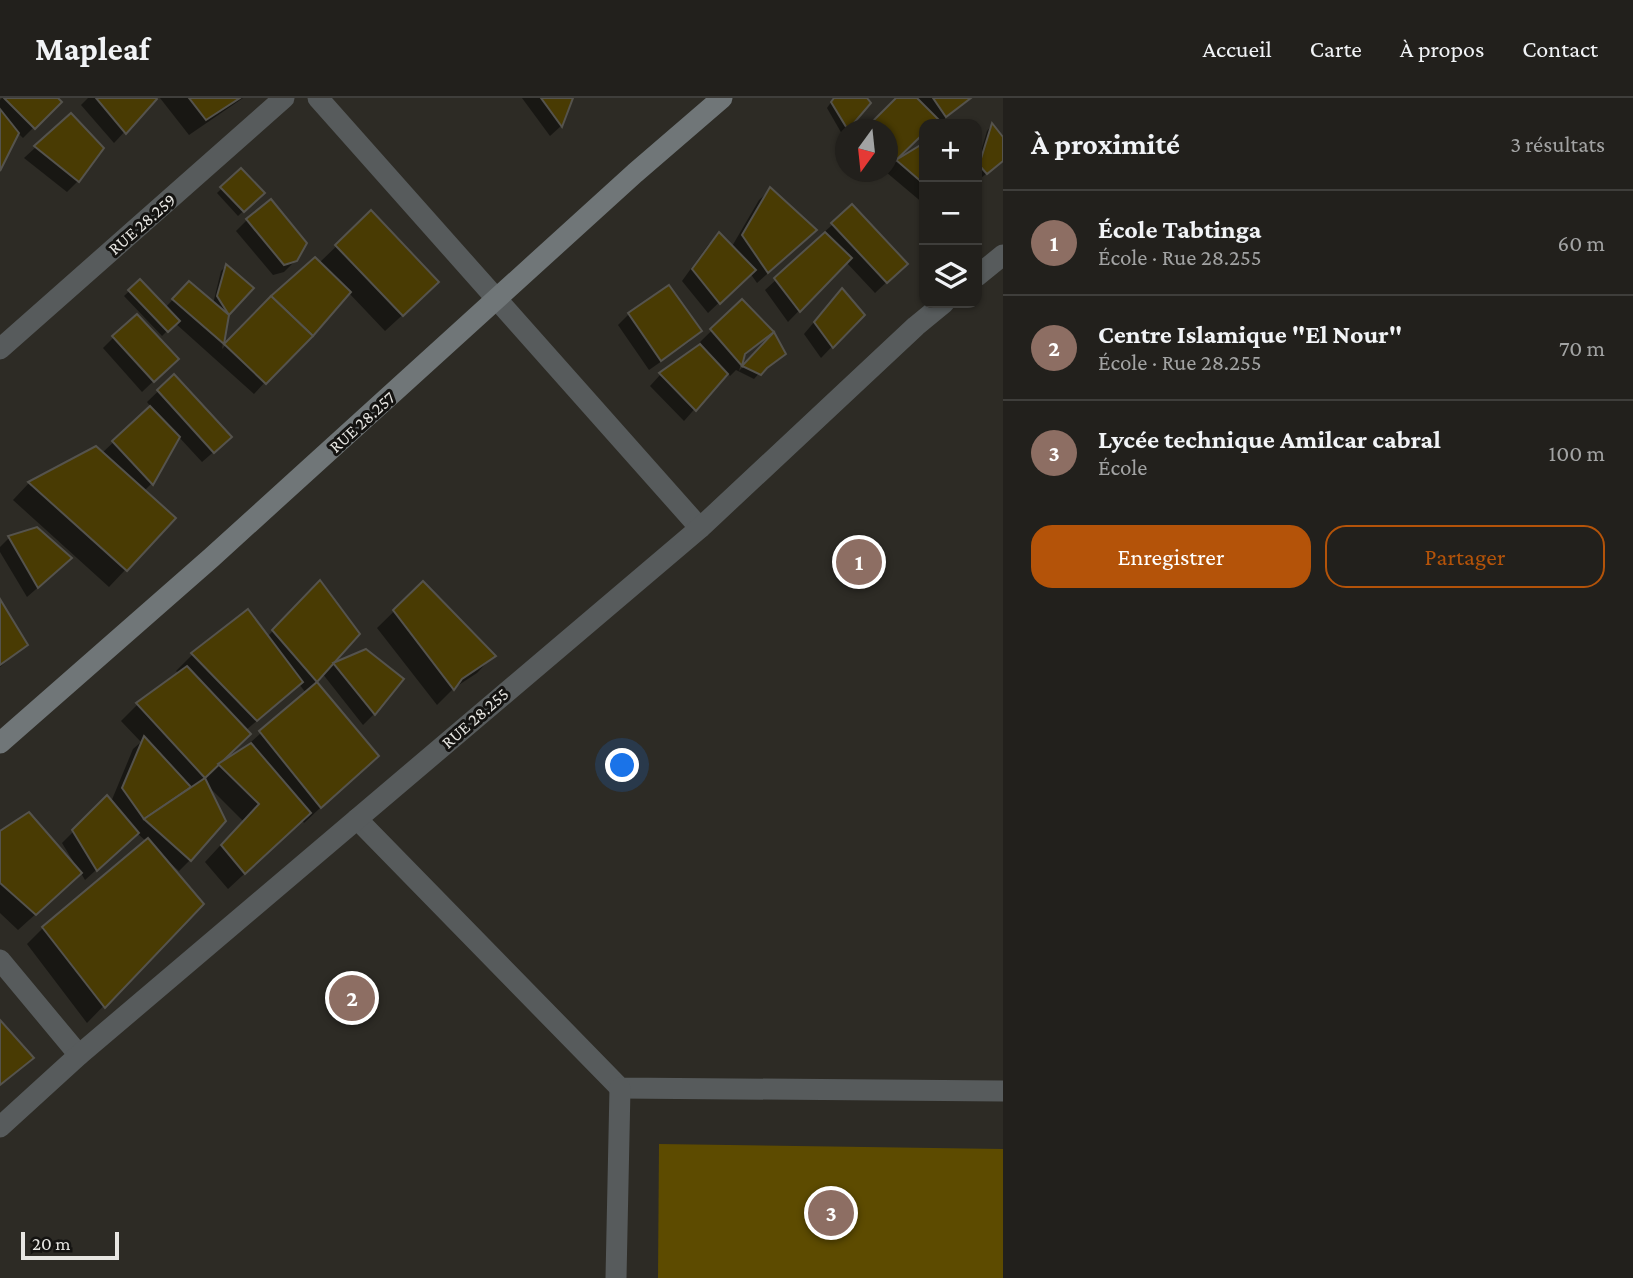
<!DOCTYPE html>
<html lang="fr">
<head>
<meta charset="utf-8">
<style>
	:root { --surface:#22201c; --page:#2e2d29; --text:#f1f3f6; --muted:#a2a3a3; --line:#3f3e3b; --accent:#b45309 }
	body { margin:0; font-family:"Crimson Pro",serif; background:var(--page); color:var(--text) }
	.controls { position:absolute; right:21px; top:21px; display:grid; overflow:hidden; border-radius:14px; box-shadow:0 2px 5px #0004 }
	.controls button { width:63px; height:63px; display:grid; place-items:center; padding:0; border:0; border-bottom:2px solid var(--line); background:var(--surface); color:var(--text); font:35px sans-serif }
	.compass { position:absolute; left:835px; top:21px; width:63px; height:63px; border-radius:50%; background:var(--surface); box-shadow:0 2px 5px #0004; rotate:195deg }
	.scale { position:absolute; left:21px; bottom:18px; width:98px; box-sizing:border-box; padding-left:7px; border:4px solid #e7e6e2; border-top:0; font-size:19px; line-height:24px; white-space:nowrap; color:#e7e6e2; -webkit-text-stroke:5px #141311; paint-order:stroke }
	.you { position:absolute; left:623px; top:668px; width:24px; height:24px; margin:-18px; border:5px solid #fff; border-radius:50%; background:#1a73e8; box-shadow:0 0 0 10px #1a73e833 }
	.badge { display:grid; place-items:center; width:46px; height:46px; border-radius:50%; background:var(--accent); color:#fff; font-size:23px; font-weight:700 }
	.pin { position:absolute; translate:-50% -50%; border:4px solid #fff; box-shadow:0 2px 7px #0006 }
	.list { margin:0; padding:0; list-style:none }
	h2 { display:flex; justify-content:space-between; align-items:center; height:91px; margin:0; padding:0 28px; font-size:30px }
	h2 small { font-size:23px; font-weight:400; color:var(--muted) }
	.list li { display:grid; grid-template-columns:46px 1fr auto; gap:21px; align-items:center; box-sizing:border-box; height:105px; padding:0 28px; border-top:2px solid var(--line) }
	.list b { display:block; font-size:26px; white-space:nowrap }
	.list p { margin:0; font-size:23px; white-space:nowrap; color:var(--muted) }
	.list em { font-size:23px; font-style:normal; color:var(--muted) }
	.actions { display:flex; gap:14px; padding:21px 28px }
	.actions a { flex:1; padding:16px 0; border:2px solid var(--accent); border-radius:21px; text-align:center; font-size:24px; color:var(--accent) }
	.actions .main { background:var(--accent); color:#fff }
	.icon { flex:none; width:38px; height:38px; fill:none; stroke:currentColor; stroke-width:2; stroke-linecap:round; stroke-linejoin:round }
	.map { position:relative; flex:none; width:1003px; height:1180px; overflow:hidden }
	header { display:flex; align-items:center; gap:42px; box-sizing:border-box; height:98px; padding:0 35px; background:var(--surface); border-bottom:2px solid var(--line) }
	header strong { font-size:33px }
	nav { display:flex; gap:38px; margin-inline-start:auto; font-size:24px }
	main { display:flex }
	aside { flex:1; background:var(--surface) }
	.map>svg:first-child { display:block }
	.green { fill:#5d4b00 }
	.shadow { fill:#0007; fill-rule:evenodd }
	.building { fill:#493b03; stroke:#55534d; stroke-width:2 }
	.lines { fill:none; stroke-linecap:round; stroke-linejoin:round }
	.street { stroke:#575b5c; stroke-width:21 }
	.secondary { stroke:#707678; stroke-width:21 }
	.labels { text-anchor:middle; stroke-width:6; stroke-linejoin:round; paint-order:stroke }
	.street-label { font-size:18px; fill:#e7e6e2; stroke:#141311 }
</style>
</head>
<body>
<header>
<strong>Mapleaf</strong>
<nav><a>Accueil</a><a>Carte</a><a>À propos</a><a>Contact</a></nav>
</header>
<main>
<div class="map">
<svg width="1003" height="1180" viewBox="0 0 1003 1180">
	<rect width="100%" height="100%" fill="#2d2b25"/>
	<path class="green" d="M 659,1046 L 1003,1051 L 1003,1180 L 658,1180 Z"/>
	<g class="shadow">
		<path d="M 2,0 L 55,0 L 59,4 L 23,40 L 18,35 L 0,69 L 0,2 Z"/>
		<path d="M 88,0 L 154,0 L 155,1 L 114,45 L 81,7 Z"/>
		<path d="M 160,0 L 243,0 L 189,37 Z"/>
		<path d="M 522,0 L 571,0 L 561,28 L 550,38 Z"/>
		<path d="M 834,0 L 864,0 L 869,5 L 842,36 L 827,10 Z"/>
		<path d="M 899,0 L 971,0 L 938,26 L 924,26 L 924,33 L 890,66 L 924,47 L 924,106 L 886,74 L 888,32 Z"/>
		<path d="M 71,17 L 78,83 L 67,94 L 24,60 Z"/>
		<path d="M 991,28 L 1003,42 L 1003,62 L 981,80 L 977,74 L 977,67 L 987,33 Z"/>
		<path d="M 241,72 L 262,95 L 238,118 L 217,95 Z"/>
		<path d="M 871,74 L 882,74 L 876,80 Z"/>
		<path d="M 770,92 L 804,143 L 757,185 L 750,175 L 708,215 L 682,183 L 708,147 L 719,137 L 731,150 L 759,102 Z"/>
		<path d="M 852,109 L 894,177 L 875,195 L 846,164 L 788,224 L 765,192 L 823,139 L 821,137 Z"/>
		<path d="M 371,115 L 421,200 L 385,233 L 348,194 L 254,296 L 175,225 L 162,238 L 124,198 L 140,183 L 165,210 L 178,196 L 213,206 L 221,173 L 226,168 L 251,190 L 227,217 L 222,251 L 272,199 L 319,165 Z"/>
		<path d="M 247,122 L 296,162 L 284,174 L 273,177 L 236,133 Z"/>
		<path d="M 669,189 L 700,233 L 689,244 L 649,272 L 618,227 L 629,216 Z"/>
		<path d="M 742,203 L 772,234 L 743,259 L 739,273 L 773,237 L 762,272 L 754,281 L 736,272 L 730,278 L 727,274 L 684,323 L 650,288 L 660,277 L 702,247 L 700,244 Z"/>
		<path d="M 832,203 L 862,217 L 821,260 L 804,236 Z"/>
		<path d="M 114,239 L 165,272 L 142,294 L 103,250 Z"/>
		<path d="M 174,278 L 218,350 L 202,364 L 178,338 L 151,386 L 144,393 L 174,420 L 109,489 L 13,402 L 29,385 L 96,350 L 102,355 L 151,309 L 147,304 Z"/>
		<path d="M 36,431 L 59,471 L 27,499 L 0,454 L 0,449 L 9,440 Z"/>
		<path d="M 320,485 L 327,570 L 366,553 L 374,616 L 363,627 L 322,575 L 315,583 L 376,658 L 304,725 L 302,722 L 228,791 L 205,764 L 243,723 L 208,688 L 190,762 L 179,773 L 170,765 L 169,767 L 202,806 L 87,925 L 27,846 L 43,830 L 147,744 L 137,735 L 85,782 L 81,775 L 18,832 L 0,815 L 0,735 L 74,769 L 76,768 L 62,745 L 107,700 L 111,704 L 133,651 L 141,644 L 121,623 L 137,607 L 179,576 L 176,573 L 192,557 L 248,513 L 267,539 ZM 299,586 L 306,595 L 242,652 L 223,664 L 245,633 Z"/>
		<path d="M 423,485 L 493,558 L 477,575 L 454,590 L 437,607 L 377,530 Z"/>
		<path d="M 0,505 L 26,547 L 0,569 Z"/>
	</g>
	<g class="building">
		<path d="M 4,0 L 58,0 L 62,4 L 35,31 Z"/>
		<path d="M 96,0 L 156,0 L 157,1 L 126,36 Z"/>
		<path d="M 189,0 L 240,0 L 206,22 Z"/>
		<path d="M 541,0 L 573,0 L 562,29 Z"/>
		<path d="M 834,0 L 867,0 L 871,5 L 848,32 L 831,4 Z"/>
		<path d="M 896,0 L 917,0 L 938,21 L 933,26 L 924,26 L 924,35 L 888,70 L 888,32 L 864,32 Z"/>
		<path d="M 933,0 L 971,0 L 946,19 Z"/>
		<path d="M 0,11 L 19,35 L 0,73 Z"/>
		<path d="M 71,15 L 104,50 L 79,84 L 34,48 Z"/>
		<path d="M 992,25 L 1003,39 L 1003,63 L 987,76 L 979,67 Z"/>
		<path d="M 924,45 L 924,86 L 896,62 Z"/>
		<path d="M 241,70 L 265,95 L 244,114 L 220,89 Z"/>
		<path d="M 770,89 L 817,132 L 768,175 L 742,137 Z"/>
		<path d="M 271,101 L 307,145 L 297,163 L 284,167 L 246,121 Z"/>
		<path d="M 852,106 L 908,166 L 887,185 L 831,125 Z"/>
		<path d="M 371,112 L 439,184 L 403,218 L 335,147 Z"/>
		<path d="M 719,134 L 756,172 L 720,206 L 692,171 Z"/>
		<path d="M 825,134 L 852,160 L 800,214 L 774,180 Z"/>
		<path d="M 315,159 L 351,194 L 313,238 L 271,198 Z"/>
		<path d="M 226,166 L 254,190 L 229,217 L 217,198 Z"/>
		<path d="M 140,181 L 180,223 L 168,234 L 128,192 Z"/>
		<path d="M 189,183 L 229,217 L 224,246 L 172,201 Z"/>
		<path d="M 669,187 L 702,233 L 661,263 L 628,215 Z"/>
		<path d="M 842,190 L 865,217 L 833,250 L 814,224 Z"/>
		<path d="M 271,198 L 313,238 L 266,286 L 224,246 Z"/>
		<path d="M 742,201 L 774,234 L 745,256 L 742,268 L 710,231 Z"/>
		<path d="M 137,216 L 179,261 L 154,284 L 112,238 Z"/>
		<path d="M 774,234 L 786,256 L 767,270 L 761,277 L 742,268 Z"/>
		<path d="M 700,246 L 728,276 L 696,313 L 659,275 Z"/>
		<path d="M 174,276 L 232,339 L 214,355 L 157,292 Z"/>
		<path d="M 150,308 L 180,339 L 153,387 L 112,343 Z"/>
		<path d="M 96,348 L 176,420 L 127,473 L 28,384 Z"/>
		<path d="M 37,429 L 72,460 L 38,490 L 8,438 Z"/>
		<path d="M 320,482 L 360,536 L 317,584 L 272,532 Z"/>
		<path d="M 423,483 L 496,558 L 462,581 L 454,592 L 393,512 Z"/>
		<path d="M 0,501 L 28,547 L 0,567 Z"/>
		<path d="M 248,511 L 303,584 L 257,623 L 191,555 Z"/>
		<path d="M 366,551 L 404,581 L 375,617 L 333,565 Z"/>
		<path d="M 187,568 L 251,636 L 205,680 L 136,605 Z"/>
		<path d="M 317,584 L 379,658 L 321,710 L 259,633 Z"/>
		<path d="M 144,638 L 191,689 L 144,721 L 122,690 Z"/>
		<path d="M 251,645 L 311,715 L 245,776 L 221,747 L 259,706 L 218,666 Z"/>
		<path d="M 205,680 L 226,723 L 191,763 L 144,721 Z"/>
		<path d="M 107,697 L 139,735 L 97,773 L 72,732 Z"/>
		<path d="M 29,714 L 82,775 L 36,817 L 0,785 L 0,733 Z"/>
		<path d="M 148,740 L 204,806 L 105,910 L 42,829 Z"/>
		<path d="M 0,922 L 34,960 L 0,987 Z"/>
	</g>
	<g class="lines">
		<g class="street">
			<path d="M 318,0 L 700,430"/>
			<path d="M 977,178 L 1003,157"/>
			<path d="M 0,251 L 284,0"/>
			<path d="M 357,721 L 620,990 L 1003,993"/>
			<path d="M 0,862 L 79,957"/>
			<path d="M 0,1029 L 79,957 L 700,430 L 916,228 L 944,205"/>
			<path d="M 616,1180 L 620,990"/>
		</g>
		<path class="secondary" d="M 0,645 L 211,460 L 635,75 L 722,0"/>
	</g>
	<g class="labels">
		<g class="street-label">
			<text transform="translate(142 126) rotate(-41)" y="6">RUE 28.259</text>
			<text transform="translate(362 324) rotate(-42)" y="6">RUE 28.257</text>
			<text transform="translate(475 620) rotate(-41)" y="6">RUE 28.255</text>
		</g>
	</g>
</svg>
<div class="controls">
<button>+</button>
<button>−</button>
<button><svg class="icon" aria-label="layers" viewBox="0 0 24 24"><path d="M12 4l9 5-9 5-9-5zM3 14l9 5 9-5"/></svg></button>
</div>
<svg class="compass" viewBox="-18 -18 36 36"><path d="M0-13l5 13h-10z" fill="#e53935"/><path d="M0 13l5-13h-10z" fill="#a2a3a3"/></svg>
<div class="scale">20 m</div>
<div class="you"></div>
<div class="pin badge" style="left:859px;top:464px;background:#8d6e63">1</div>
<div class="pin badge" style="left:352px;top:900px;background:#8d6e63">2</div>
<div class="pin badge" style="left:831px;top:1115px;background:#8d6e63">3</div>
</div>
<aside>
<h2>À proximité<small>3 résultats</small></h2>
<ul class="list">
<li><span class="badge" style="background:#8d6e63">1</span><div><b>École Tabtinga</b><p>École · Rue 28.255</p></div><em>60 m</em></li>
<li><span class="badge" style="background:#8d6e63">2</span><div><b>Centre Islamique &quot;El Nour&quot;</b><p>École · Rue 28.255</p></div><em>70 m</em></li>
<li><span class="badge" style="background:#8d6e63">3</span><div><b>Lycée technique Amilcar cabral</b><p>École</p></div><em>100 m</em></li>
</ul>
<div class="actions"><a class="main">Enregistrer</a><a>Partager</a></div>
</aside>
</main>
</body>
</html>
